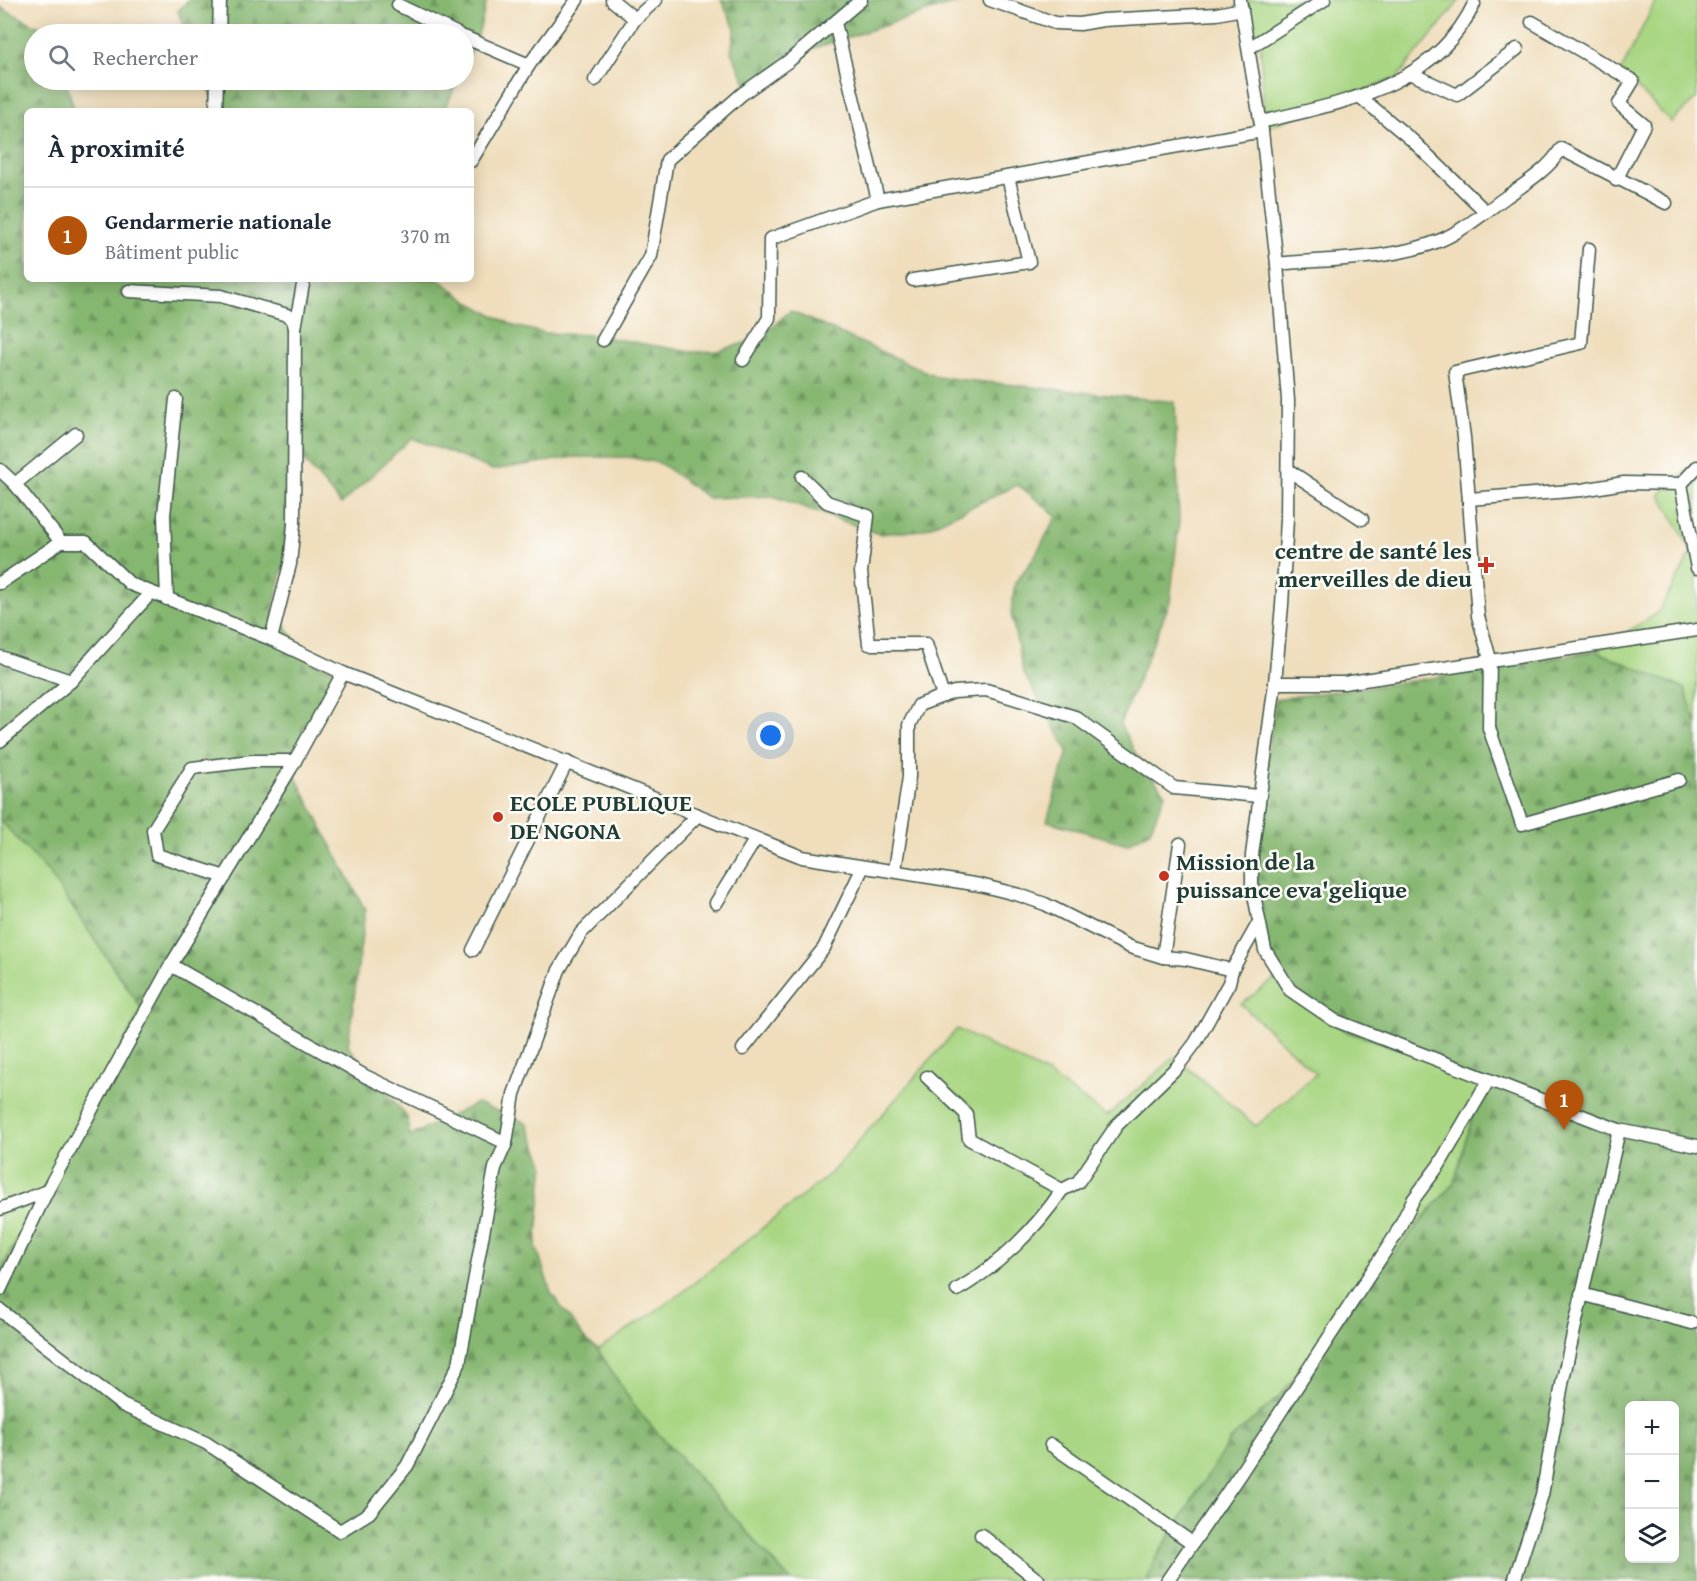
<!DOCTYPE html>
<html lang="fr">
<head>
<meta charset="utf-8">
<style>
	:root { --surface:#fff; --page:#f2f2f3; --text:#1f2937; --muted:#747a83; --line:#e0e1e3; --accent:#b45309 }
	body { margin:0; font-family:"Gentium Book Plus",serif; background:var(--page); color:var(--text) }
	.controls { position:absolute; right:18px; bottom:18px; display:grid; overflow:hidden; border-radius:9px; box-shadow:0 3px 15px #0003 }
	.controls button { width:54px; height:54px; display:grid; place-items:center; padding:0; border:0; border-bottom:2px solid var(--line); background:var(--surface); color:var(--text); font:30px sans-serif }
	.you { position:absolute; left:771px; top:736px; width:21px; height:21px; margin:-15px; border:4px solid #fff; border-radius:50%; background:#1a73e8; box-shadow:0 0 0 9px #1a73e833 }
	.badge { display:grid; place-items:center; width:39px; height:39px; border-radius:50%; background:var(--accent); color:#fff; font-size:20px; font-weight:700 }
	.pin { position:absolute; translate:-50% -50px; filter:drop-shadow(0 2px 3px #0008) }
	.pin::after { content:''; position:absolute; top:32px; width:21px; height:18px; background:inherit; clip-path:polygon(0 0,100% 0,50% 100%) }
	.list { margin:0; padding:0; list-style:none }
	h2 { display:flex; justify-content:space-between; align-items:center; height:78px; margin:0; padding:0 24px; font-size:26px }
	h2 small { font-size:20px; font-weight:400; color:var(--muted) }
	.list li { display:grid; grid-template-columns:39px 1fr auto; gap:18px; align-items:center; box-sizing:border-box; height:96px; padding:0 24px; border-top:2px solid var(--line) }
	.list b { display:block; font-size:22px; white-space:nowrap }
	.list p { margin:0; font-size:20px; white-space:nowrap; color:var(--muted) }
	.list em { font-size:20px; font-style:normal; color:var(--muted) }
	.icon { flex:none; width:33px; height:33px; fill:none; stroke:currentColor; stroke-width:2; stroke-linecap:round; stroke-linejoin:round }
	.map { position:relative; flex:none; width:1697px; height:1581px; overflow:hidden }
	.search { position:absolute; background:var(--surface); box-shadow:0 3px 15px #0003; left:24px; top:24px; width:450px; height:66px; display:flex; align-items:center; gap:15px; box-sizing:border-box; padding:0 21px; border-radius:33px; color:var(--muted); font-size:22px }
	.panel { position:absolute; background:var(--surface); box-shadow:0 3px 15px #0003; left:24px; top:108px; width:450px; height:174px; border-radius:9px }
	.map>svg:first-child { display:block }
	.grass { fill:#a9d683; stroke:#648a5c; stroke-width:1.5 }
	.forest { fill:url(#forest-firs); stroke:#527a52; stroke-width:1.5; fill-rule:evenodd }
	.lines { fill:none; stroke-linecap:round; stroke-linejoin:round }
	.street-casing { stroke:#3e5548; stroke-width:15 }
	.street { stroke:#fff; stroke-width:12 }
	.poi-dot { fill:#c8321e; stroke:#fdfcf7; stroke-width:2 }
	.labels { text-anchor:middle; stroke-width:5; stroke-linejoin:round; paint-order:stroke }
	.poi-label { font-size:24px; font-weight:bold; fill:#1f3d34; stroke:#fdfcf7; text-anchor:start }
</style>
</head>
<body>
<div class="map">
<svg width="1697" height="1581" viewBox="0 0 1697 1581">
	<defs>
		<pattern id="forest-firs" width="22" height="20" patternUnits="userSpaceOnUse" patternTransform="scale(1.5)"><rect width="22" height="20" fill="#86b771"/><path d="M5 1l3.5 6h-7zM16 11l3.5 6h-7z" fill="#6d965e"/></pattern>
	</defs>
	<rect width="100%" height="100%" fill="#fdfcf7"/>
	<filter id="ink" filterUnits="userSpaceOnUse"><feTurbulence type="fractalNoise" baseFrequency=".0167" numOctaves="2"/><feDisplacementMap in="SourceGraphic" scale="12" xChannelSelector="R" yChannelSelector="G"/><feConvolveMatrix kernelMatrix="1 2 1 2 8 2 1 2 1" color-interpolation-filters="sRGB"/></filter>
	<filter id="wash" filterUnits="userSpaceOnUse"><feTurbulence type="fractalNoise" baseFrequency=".008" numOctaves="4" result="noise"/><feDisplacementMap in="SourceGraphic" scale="24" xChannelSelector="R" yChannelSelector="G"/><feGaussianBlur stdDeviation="1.35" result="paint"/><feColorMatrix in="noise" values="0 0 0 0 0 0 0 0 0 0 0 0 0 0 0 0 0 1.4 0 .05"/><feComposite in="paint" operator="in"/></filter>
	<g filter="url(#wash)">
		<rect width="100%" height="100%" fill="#efddbb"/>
		<g class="grass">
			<path d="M 1247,0 L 1460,0 L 1397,78 L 1265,128 L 1260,41 L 1253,29 Z"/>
			<path d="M 1656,0 L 1697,0 L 1697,98 L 1671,122 L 1621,71 Z"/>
			<path d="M 1697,467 L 1697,725 L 1685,689 L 1596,651 L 1658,613 L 1692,552 L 1660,494 L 1687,470 Z"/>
			<path d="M 0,820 L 49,873 L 142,1009 L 0,1271 Z"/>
			<path d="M 1279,976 L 1414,1053 L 1482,1081 L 1454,1183 L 1392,1255 L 1280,1396 L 1230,1440 L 1152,1564 L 1147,1581 L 791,1581 L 637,1410 L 598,1350 L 679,1295 L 831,1173 L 957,1029 L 1047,1074 L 1107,1116 L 1175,1057 L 1256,1126 L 1316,1074 L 1241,1004 Z"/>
		</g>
		<g class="forest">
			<path d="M 189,0 L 487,0 L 477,39 L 464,68 L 464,34 L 186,34 L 178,11 Z"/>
			<path d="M 721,0 L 973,0 L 945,6 L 802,52 L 748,87 L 731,52 L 735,28 Z"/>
			<path d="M 0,7 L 49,32 L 50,34 L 34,34 L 34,80 L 65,80 L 75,111 L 27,111 L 27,279 L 438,279 L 469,302 L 514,326 L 544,333 L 591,335 L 692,352 L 717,351 L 759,339 L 790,311 L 938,377 L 1175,402 L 1179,522 L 1170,602 L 1120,724 L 1137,756 L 1165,794 L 1150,831 L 1127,844 L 1047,821 L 1068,751 L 1023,672 L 1011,613 L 1015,583 L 1033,559 L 1057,516 L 1018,485 L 922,530 L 879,534 L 773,496 L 708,498 L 660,463 L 628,457 L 574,457 L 493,470 L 412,438 L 341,504 L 294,449 L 294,524 L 273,609 L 312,663 L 343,673 L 291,768 L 365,910 L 348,1046 L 407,1117 L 410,1136 L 477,1103 L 527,1123 L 544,1163 L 536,1246 L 551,1293 L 584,1338 L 598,1350 L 637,1410 L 791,1581 L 0,1581 L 0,1271 L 142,1009 L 49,873 L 0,820 Z"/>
			<path d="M 205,80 L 458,80 L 444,111 L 219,111 Z"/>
			<path d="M 1596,651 L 1685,689 L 1697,725 L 1697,1581 L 1147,1581 L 1152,1564 L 1230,1440 L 1280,1396 L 1392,1255 L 1454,1183 L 1482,1082 L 1414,1053 L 1347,1032 L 1293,993 L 1264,953 L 1250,909 L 1251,862 L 1276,699 L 1419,680 ZM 1630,1406 L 1674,1406 L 1674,1558 L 1630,1558 Z"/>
		</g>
	</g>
	<g filter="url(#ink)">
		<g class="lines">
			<g class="street-casing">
				<g id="street">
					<path d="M 990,0 L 1055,23 L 1080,24 L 1103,20 L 1217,14 L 1242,9"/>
					<path d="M 1240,0 L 1262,131 L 1277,264 L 1288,400 L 1287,519 L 1282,605 L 1275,683 L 1252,855 L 1252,885 L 1265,950 L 1290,990 L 1334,1020 L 1619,1130 L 1697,1146"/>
					<path d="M 398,5 L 458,34"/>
					<path d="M 635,19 L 656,0"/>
					<path d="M 1532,22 L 1633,81 L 1619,104 L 1644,125 L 1616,180"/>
					<path d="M 835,23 L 878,200"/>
					<path d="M 219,34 L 220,0"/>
					<path d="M 464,37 L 529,65"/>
					<path d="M 1249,48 L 1324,0"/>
					<path d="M 1412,74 L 1457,95 L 1517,49"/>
					<path d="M 595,80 L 635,19 L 612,0"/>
					<path d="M 1359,96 L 1413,141 L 1486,212"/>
					<path d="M 216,111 L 217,80"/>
					<path d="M 1261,122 C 1343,102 1434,88 1474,4"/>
					<path d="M 471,161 L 529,65 L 577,0"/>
					<path d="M 1589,249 L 1581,343 L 1455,372 L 1464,437 L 1478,616 L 1490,659 L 1489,728 L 1522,824 L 1679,780"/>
					<path d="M 1277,264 C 1328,259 1394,260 1441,240 C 1464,230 1485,212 1506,197 C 1526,183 1548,170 1561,149 L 1666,203"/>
					<path d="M 913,280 L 1029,262 L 1008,177"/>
					<path d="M 129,291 L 221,296 L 287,315 L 293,320 L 295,328 L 294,524 L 290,564 L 271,639"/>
					<path d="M 295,328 L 304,279"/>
					<path d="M 603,340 L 651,256 L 667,160 L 742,94 L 790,60 L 861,0"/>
					<path d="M 743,360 L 769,318 L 770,239 L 878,200 L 1262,131"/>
					<path d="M 0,470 L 15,484"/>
					<path d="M 1288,470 L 1362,519"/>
					<path d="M 802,477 L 827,502 L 868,516 L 861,572 L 869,644 L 926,644 L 943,696"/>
					<path d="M 1681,484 L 1697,568"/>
					<path d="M 1469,499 L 1582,490 L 1624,483 L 1681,484 L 1697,467"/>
					<path d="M 61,542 L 86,542 L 130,584 L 271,639 L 343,673"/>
					<path d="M 0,583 L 61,542 L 15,484 L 76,434"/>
					<path d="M 167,599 L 164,515 L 176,399"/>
					<path d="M 0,657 L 71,681"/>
					<path d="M 1275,683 L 1344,683 L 1697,630"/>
					<path d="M 0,741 L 71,681 L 151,593"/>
					<path d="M 895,870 L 909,777 L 909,725 L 919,705 L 954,692 L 986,690 L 1000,694 L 1075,717 L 1174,788 L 1258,796"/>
					<path d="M 225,877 L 157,855 L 153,830 L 192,768 L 252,761 L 295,761"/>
					<path d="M 716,903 L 755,840"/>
					<path d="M 473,950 L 567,762"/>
					<path d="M 1163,957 L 1180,844"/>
					<path d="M 171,965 L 365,1076 L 506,1143"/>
					<path d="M 743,1049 L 824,948 L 863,867"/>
					<path d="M 927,1077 L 966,1114 L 969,1139 L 1062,1190 L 1078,1182 L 1117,1125 L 1177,1067 L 1196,1042 L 1229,983 L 1232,970"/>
					<path d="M 0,1209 L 47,1191 L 171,965 L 291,768 L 343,673 L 802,857 L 980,885 L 1019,895 L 1045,904 L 1130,947 L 1163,957 L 1186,959 L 1232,970 L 1258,924"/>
					<path d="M 0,1290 L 47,1191"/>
					<path d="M 957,1290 C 998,1266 1036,1229 1062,1190"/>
					<path d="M 1581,1294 L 1692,1323"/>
					<path d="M 0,1310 L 122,1405 L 206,1443 L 340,1531 L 369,1513 L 407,1466 L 459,1364 L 495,1168 L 506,1143 L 514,1094 L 559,970 L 581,933 L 698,815"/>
					<path d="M 1051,1445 L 1191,1542"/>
					<path d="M 981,1535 L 1039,1581"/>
					<path d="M 1167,1581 L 1240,1474 L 1395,1236 L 1413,1200 L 1439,1165 L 1488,1081"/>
					<path d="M 1514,1581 L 1542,1495 L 1563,1379 L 1619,1130"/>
				</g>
			</g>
			<use href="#street" class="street"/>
		</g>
	</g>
	<g class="poi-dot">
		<path d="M1483 556h6v6h6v6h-6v6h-6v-6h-6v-6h6z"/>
		<circle cx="498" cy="817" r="6"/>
		<circle cx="1164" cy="876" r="6"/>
	</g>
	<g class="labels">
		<g class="poi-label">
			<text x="1472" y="559" text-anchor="end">centre de santé les<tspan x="1472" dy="28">merveilles de dieu</tspan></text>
			<text x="510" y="811">ECOLE PUBLIQUE<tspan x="510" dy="28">DE NGONA</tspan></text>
			<text x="1176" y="870">Mission de la<tspan x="1176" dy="28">puissance eva'gelique</tspan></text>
		</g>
	</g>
</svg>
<div class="controls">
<button>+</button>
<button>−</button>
<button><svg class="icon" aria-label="layers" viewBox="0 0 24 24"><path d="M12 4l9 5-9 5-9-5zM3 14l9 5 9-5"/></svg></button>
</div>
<div class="you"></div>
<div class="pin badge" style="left:1564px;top:1130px">1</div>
<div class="search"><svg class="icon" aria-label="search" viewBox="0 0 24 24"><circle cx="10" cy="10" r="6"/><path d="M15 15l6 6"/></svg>Rechercher</div>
<section class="panel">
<h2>À proximité<small></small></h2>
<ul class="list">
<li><span class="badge">1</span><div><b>Gendarmerie nationale</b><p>Bâtiment public</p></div><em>370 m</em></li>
</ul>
</section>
</div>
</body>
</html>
